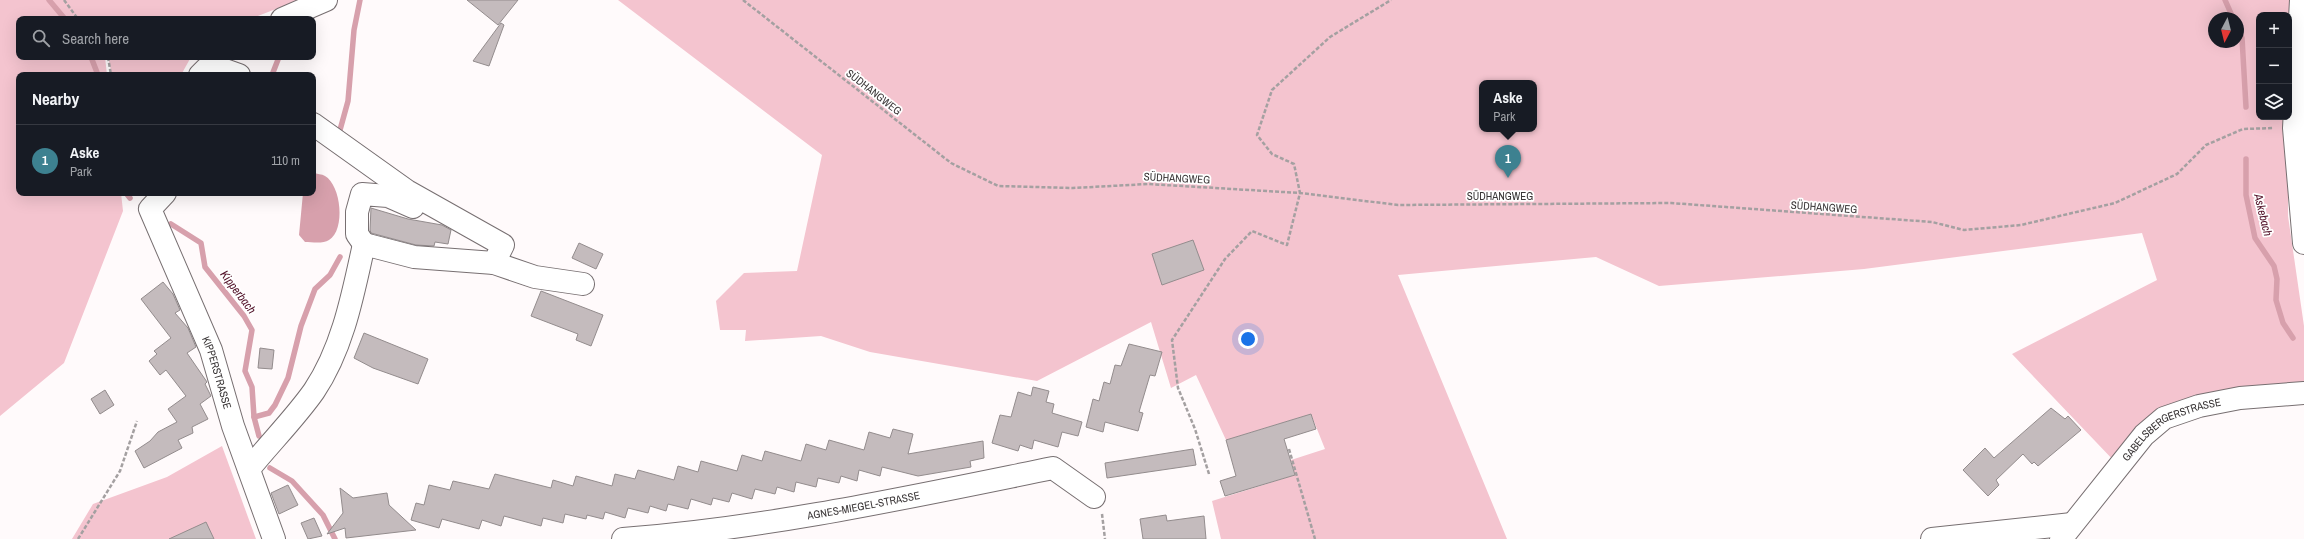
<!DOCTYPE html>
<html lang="en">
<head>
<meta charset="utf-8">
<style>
	:root { --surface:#171b24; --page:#20242c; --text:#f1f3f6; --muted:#9ea1a6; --line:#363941; --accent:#3d8190 }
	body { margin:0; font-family:"Archivo Narrow",sans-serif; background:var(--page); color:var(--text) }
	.controls { position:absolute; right:12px; top:12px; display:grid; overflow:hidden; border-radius:8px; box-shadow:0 4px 16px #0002 }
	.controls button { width:36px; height:36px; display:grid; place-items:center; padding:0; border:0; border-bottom:1px solid var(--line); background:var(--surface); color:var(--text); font:20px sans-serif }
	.compass { position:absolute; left:2208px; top:12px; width:36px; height:36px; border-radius:50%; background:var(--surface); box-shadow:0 4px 16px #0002; rotate:187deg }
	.you { position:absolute; left:1248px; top:339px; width:14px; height:14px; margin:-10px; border:3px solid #fff; border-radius:50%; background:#1a73e8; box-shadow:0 0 0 6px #1a73e833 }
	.badge { display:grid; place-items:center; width:26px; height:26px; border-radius:50%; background:var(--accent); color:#fff; font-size:13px; font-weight:700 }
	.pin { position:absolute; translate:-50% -33px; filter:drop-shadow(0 1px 2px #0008) }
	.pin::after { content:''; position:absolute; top:21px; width:14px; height:12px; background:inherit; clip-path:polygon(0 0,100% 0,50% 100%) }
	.popup { position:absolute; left:1479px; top:80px; width:58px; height:52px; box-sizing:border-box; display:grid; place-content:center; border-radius:8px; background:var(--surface); filter:drop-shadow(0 1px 3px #0005); font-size:13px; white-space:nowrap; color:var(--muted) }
	.popup b { font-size:15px; color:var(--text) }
	.popup::after { content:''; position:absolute; left:50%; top:100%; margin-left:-8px; border:8px solid transparent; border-top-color:var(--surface) }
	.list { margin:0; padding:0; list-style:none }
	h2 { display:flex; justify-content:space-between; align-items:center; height:52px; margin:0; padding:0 16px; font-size:17px }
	h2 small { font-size:13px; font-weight:400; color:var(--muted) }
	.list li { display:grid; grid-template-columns:26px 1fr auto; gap:12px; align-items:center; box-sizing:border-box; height:72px; padding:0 16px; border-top:1px solid var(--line) }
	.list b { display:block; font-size:15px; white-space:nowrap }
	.list p { margin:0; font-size:13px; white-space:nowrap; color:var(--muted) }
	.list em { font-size:13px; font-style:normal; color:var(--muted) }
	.icon { flex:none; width:22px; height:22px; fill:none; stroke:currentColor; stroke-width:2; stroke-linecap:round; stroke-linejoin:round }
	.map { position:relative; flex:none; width:2304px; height:539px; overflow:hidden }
	.search { position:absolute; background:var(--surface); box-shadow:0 4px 16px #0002; left:16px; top:16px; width:300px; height:44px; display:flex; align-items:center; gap:10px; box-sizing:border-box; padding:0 14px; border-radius:8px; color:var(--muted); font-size:15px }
	.panel { position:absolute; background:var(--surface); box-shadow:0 4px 16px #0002; left:16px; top:72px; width:300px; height:124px; border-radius:8px }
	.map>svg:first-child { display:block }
	.green { fill:#f4c4cf; fill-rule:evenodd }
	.water { fill:#d7a0ac }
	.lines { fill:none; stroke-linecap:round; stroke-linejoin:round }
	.stream { stroke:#d7a0ac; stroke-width:5.5 }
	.building { fill:#c4bbbd; stroke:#938c8d }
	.minor-casing { stroke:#776f71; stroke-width:24 }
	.path { stroke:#a4a0a1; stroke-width:2.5; stroke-dasharray:4 2; stroke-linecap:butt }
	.minor { stroke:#fff; stroke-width:22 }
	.labels { text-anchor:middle; stroke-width:3.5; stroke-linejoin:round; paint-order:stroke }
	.street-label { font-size:11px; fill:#3a3637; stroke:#fff }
	.water-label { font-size:12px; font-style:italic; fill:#511027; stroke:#fff }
</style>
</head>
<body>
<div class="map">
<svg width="2304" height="539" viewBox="0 0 2304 539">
	<rect width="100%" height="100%" fill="#fffafb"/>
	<g class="green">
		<path d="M 0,0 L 299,0 L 250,19 L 19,19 L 19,57 L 105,57 L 107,75 L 19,75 L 19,193 L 121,193 L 123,211 L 64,363 L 0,416 Z"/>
		<path d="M 618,0 L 2293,0 L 2289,90 L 2289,15 L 2259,15 L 2259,117 L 2288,117 L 2288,216 L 2304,326 L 2304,382 L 2196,400 L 2117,464 L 2012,354 L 2157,280 L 2142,233 L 1864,269 L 1659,286 L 1596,257 L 1398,275 L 1507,539 L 1221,539 L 1212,501 L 1295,475 L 1291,460 L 1325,449 L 1311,414 L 1226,440 L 1196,375 L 1171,388 L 1151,322 L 1037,381 L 870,352 L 821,336 L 745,341 L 746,330 L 720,330 L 716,301 L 744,273 L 797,271 L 822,155 ZM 2214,18 L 2238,18 L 2238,42 L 2214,42 ZM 1482,83 L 1534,83 L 1534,129 L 1482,129 Z"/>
		<path d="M 108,57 L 191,57 L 181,75 L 112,75 Z"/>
		<path d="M 222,446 L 256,539 L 72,539 L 93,504 L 167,477 Z"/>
	</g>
	<path class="water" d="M 313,173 C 317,174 322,174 325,176 C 341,185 346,230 329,240 C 323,244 312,242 305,242 L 299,235 L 303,193 L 313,193 Z"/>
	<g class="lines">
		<g class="stream">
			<path d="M 49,0 L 65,19"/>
			<path d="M 2225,0 L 2233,18"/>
			<path d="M 2238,28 L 2242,38 L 2246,107"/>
			<path d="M 91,57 L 98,75"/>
			<path d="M 272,75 L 279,57"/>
			<path d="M 340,130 L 348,101 L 354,30 L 360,0"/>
			<path d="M 2246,159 L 2246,195 L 2255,238 L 2274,266 L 2277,279 L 2276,300 L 2283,323 L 2293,338"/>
			<path d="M 126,193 L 130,198"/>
			<path d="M 171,224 L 201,243 L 205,267 L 244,316 L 252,330 L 245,371 L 252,387 L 254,417 L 259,436"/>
			<path d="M 254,417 L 269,413 L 275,405 L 288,378 L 301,326 L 315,289 L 330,275 L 340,257"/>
			<path d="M 270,468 L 292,481 L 323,515 L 335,539"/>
		</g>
	</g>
	<g class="building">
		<path d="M 467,0 L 518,0 L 498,25 Z"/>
		<path d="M 501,23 L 504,25 L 489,66 L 473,61 Z"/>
		<path d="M 371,208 L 408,219 L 442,225 L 451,230 L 448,244 L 435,242 L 434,246 L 416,245 L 371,233 L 370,230 Z"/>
		<path d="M 1193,240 L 1204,270 L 1162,285 L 1152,254 Z"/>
		<path d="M 579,243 L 603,254 L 596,269 L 572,258 Z"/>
		<path d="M 163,282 L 173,294 L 180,310 L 175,313 L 188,328 L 196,347 L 187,353 L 207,382 L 205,384 L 211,396 L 200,404 L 208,419 L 192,427 L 193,433 L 178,440 L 182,448 L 144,468 L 135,451 L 150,441 L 158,432 L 177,422 L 168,409 L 186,396 L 166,370 L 160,375 L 149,361 L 157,354 L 154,351 L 171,338 L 141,299 Z"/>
		<path d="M 541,291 L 603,315 L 591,346 L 576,340 L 578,334 L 531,316 Z"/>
		<path d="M 364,333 L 428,359 L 418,384 L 373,368 L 354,358 Z"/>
		<path d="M 1129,344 L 1162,352 L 1155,376 L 1150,375 L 1139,412 L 1143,413 L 1138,431 L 1105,422 L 1103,432 L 1086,427 L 1093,399 L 1099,401 L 1104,382 L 1110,384 L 1115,365 L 1121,366 Z"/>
		<path d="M 260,348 L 274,350 L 272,369 L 258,368 Z"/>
		<path d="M 1033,387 L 1049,391 L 1046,402 L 1054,404 L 1052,413 L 1082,422 L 1078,436 L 1062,432 L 1058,447 L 1034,440 L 1032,449 L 1020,445 L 1018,451 L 992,443 L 1000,415 L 1011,417 L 1018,392 L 1031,396 Z"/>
		<path d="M 105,390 L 114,405 L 100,414 L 91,399 Z"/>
		<path d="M 2051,408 L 2065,419 L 2068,416 L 2081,430 L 2038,466 L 2034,462 L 2032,464 L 2023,454 L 1996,480 L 1999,485 L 1988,496 L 1963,470 L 1985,448 L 1994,458 Z"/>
		<path d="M 1311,414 L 1316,429 L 1284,439 L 1295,475 L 1225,496 L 1220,481 L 1236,476 L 1226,440 Z"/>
		<path d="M 893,429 L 913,434 L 908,454 L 983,441 L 984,458 L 970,461 L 971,467 L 918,476 L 882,467 L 880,476 L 859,470 L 857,481 L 841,476 L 839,483 L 818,478 L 816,487 L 796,482 L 794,492 L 777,487 L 775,494 L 755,489 L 752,499 L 732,493 L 729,502 L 713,498 L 711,505 L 691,499 L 688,509 L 668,504 L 666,511 L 650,506 L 648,513 L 628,508 L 625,518 L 605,512 L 603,519 L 587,515 L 586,519 L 565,514 L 563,523 L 543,518 L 541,526 L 504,516 L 501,526 L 482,520 L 479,529 L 442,519 L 439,528 L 411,520 L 416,503 L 424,505 L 429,485 L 450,490 L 453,481 L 489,489 L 495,474 L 551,488 L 553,480 L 573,486 L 576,476 L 612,486 L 615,474 L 635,479 L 638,470 L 674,480 L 678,466 L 698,472 L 701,461 L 737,471 L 742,455 L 762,461 L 765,451 L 801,461 L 806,444 L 826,450 L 829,440 L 864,450 L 869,432 L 890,438 Z"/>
		<path d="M 1193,449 L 1196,465 L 1107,478 L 1105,463 Z"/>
		<path d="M 288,485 L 298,505 L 279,514 L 271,493 Z"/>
		<path d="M 340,488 L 353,498 L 387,493 L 389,505 L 416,530 L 346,538 L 345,528 L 327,534 L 343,513 Z"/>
		<path d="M 1166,515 L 1167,521 L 1204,516 L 1206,539 L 1143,539 L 1140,519 Z"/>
		<path d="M 314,518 L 322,536 L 308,539 L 301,523 Z"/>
		<path d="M 206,522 L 214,539 L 169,539 Z"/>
	</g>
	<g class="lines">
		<g class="minor-casing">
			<g id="minor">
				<path d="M 2301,0 L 2294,128 L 2304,243"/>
				<path d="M 282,19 L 326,0"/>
				<path d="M 200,75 L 206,69 L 225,70 L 239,75"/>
				<path id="s1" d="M 165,193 L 150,209 L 211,350 L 233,426 L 274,539"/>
				<path d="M 364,244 L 357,234 L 357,212 L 362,194 L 388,196 L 413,207"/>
				<path d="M 494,263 L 535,277 L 583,284"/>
				<path d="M 249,469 C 270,443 295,418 314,391 C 343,348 353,294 364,244 L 414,257 L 494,263 L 503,245 L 407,191 L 313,124"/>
				<path id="s2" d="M 623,539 C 768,528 910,497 1053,468 L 1094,497"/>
				<path d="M 1932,539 L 2072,524"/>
				<path id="s3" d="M 2061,539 L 2144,435 L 2164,418 L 2199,406 L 2240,398 L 2304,393"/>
			</g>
		</g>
		<g class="path">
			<path d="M 64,0 L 78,19"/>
			<path d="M 743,0 L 951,163 L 998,186 L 1073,188 L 1148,184 L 1300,193 L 1398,205 L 1671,203 L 1932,222 L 1964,230 L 2021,225 L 2115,203 L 2177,174 L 2206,145 L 2243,129 L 2274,128"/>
			<path d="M 108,57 L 111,75"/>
			<path d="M 1289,449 L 1315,539"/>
			<path d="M 1209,474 L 1195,429 L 1178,388 L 1172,340 L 1225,259 L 1252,231 L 1287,245 L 1300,193 L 1294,164 L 1272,154 L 1257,135 L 1272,90 L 1330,37 L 1391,0"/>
			<path d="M 1102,514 L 1105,539"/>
			<path d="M 78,539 L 120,471 L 137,421"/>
		</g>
		<use href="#minor" class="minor"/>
	</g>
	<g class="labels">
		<g class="street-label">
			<text transform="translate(874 92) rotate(38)" y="4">SÜDHANGWEG</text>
			<text transform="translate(1177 178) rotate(3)" y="4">SÜDHANGWEG</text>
			<text x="1500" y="200">SÜDHANGWEG</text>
			<text transform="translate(1824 207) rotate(4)" y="4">SÜDHANGWEG</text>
			<text dy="4" stroke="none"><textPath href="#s1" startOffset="199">KIPPERSTRASSE</textPath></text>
			<text dy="4" stroke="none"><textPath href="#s3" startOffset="160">GABELSBERGERSTRASSE</textPath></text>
			<text dy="4" stroke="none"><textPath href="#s2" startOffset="243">AGNES-MIEGEL-STRASSE</textPath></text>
		</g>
		<g class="water-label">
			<text transform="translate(2263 215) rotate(76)" y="4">Askebach</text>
			<text transform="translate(238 292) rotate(53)" y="4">Kipperbach</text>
		</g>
	</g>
</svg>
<div class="controls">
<button>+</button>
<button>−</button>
<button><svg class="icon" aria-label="layers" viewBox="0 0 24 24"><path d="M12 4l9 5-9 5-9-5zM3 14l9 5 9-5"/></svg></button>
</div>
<svg class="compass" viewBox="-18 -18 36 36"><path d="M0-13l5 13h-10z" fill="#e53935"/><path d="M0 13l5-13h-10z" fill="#9ea1a6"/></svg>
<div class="you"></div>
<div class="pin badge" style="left:1508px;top:178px">1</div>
<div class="popup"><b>Aske</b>Park</div>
<div class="search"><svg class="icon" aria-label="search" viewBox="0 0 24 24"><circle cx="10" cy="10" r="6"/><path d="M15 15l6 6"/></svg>Search here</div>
<section class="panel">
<h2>Nearby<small></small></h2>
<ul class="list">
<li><span class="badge">1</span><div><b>Aske</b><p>Park</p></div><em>110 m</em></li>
</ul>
</section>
</div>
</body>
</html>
